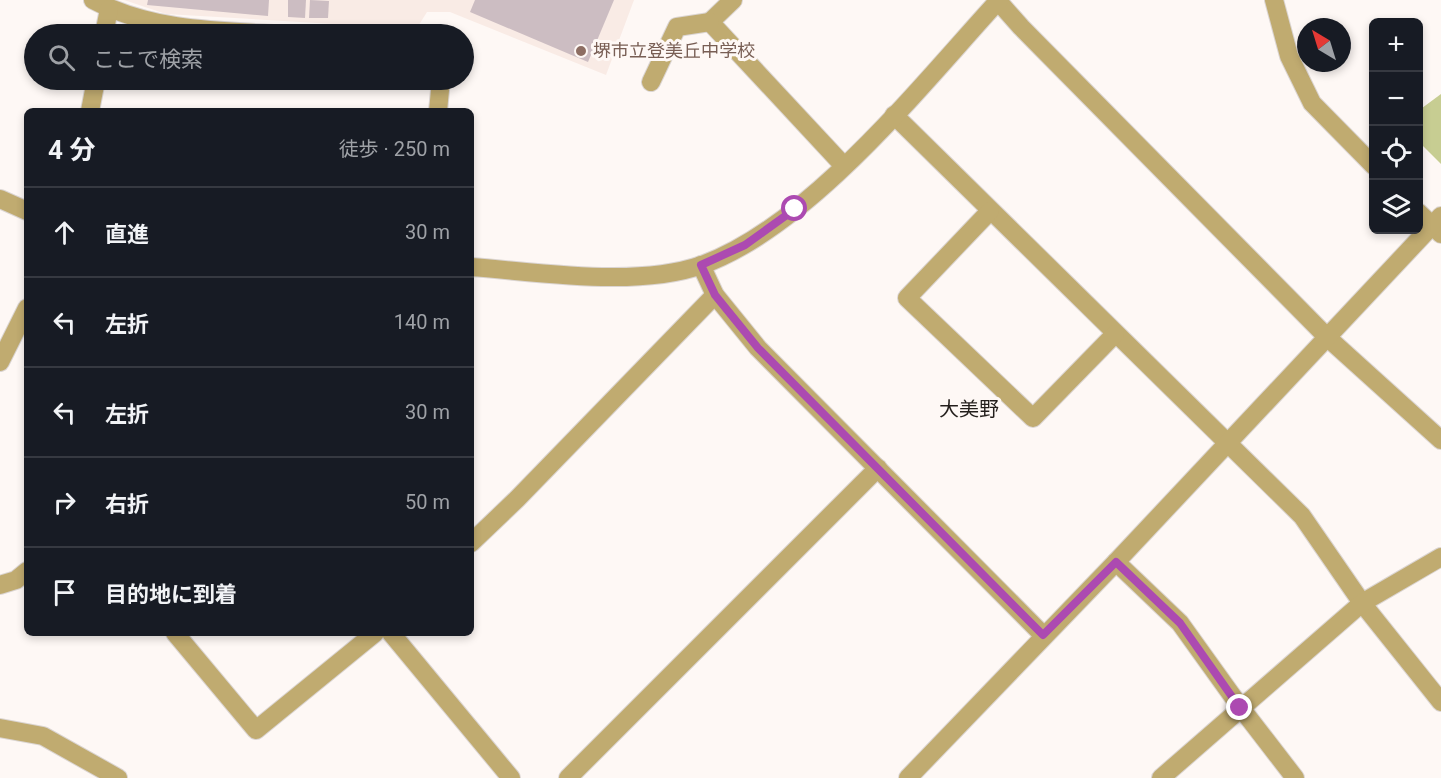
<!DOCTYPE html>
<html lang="ja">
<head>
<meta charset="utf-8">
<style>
	:root { --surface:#171b24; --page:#20242c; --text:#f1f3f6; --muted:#9ea1a6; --line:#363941 }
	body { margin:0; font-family:Roboto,"Noto Sans JP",sans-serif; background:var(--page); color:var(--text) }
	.controls { position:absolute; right:18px; top:18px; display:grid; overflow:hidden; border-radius:9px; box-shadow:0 3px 9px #0003 }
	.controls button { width:54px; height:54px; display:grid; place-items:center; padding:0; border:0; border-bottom:2px solid var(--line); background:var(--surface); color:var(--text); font:30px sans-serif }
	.compass { position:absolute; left:1297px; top:18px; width:54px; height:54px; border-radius:50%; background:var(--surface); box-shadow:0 3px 9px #0003; rotate:322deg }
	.stop { position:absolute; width:18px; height:18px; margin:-14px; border:4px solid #ac4ab1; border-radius:50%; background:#fff }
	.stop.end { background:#ac4ab1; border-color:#fff; box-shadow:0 2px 6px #0008 }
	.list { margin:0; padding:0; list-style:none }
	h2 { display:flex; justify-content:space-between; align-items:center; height:78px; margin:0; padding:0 24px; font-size:26px }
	h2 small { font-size:20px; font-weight:400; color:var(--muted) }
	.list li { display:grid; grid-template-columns:39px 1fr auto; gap:18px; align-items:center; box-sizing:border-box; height:90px; padding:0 24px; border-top:2px solid var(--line) }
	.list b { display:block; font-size:22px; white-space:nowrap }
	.list em { font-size:20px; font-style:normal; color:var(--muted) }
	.icon { flex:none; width:33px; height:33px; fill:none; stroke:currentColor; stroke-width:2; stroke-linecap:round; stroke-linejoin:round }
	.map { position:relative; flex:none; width:1441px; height:778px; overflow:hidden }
	.search { position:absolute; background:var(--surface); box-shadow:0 3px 9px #0003; left:24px; top:24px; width:450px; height:66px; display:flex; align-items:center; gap:15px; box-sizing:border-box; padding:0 21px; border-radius:33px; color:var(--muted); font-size:22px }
	.panel { position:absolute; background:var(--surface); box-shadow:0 3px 9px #0003; left:24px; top:108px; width:450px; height:528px; border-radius:9px }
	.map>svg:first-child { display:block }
	.built { fill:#f9ebe5 }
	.green { fill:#c7cd92 }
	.building { fill:#ccbdc2 }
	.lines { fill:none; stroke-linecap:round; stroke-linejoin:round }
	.minor-casing { stroke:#dbd5d2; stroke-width:20 }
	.tertiary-casing { stroke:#dbd5d2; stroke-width:20 }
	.minor { stroke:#c0ab70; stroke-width:18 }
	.tertiary { stroke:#c0ab70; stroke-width:18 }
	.route { stroke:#ac4ab1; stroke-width:8 }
	.education-dot { fill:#8d6e63; stroke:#fef8f5; stroke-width:2 }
	.labels { text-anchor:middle; stroke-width:6; stroke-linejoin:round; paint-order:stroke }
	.education-label { font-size:18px; fill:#785e54; stroke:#fef8f5; text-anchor:start }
	.neighbourhood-label { font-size:20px; fill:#231e1b; stroke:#fef8f5 }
</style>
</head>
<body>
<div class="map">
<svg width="1441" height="778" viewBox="0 0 1441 778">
	<rect width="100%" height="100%" fill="#fef8f5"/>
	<path class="built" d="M 124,0 L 634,0 L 606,75 L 450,12 L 427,12 L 417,28 L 384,27 L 166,14 Z"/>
	<path class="green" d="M 1441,94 L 1441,164 L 1419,142 L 1418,111 Z"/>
	<g class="building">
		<path d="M 148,0 L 269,0 L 268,16 L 147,5 Z"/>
		<path d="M 288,0 L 306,0 L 305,18 L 288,17 Z"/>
		<path d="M 310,0 L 329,1 L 328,18 L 309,18 Z"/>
		<path d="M 475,0 L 614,0 L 588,62 L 470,12 Z"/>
	</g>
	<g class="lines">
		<g class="minor-casing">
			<g id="minor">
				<path d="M 93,0 C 150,30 213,31 276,34"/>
				<path d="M 733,0 L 710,22 L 844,166"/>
				<path d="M 1274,0 L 1289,56 L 1312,103 L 1374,166"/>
				<path d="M 998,1 L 1021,27 L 1328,338 L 1441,440"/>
				<path d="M 104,34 L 109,9"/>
				<path d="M 651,82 L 677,27 L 710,22"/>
				<path d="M 90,111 L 96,80"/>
				<path d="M 438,111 L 441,80"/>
				<path d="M 894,115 L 1302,516 L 1362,603 L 1441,702"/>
				<path d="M 990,211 L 907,298 L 1033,418 L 1115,334"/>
				<path d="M 1418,212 L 1441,234"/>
				<path d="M 701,265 L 715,295 L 758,348 L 1043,635"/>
				<path d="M 0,362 L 27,308"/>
				<path d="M 471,543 L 517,499 L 715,295"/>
				<path d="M 1116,562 L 1180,623 L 1241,708 L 1295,778"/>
				<path d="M 0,585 L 16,580 L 27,571"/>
				<path d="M 175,633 L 256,730 L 375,633"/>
				<path d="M 391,633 L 511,778"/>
				<path d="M 0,728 L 43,736 L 118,778"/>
				<path d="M 568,778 L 878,468"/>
				<path d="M 908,778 L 1116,562 L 1441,216"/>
				<path d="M 1161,778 L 1362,603 L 1441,557"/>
			</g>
		</g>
		<g class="tertiary-casing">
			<g id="tertiary">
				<path d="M 0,199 L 27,211"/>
				<path d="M 471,267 C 540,272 636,288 702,265 C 810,226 922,84 999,0"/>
			</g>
		</g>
		<use href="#minor" class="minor"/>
		<use href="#tertiary" class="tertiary"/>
	</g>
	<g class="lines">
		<path class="route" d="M 795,209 L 745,245 L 701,265 L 715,295 L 758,348 L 1043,635 L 1116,562 L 1180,623 L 1240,708"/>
	</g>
	<circle class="education-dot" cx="581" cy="51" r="6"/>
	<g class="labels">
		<g class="education-label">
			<text x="593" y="57">堺市立登美丘中学校</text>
		</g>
		<g class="neighbourhood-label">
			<text x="969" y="416">大美野</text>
		</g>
	</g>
</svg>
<div class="controls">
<button>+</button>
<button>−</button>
<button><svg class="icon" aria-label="locate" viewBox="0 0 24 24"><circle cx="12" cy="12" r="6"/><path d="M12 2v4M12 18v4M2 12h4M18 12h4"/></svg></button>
<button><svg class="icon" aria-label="layers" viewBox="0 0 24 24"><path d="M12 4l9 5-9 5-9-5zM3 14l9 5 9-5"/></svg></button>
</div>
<svg class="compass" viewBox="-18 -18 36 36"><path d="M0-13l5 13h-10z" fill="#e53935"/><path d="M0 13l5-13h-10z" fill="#9ea1a6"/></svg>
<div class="stop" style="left:795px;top:209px"></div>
<div class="stop end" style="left:1240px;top:708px"></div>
<div class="search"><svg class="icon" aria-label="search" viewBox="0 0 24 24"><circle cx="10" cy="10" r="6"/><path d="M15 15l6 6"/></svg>ここで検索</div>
<section class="panel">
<h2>4 分<small>徒歩 · 250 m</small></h2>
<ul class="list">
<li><svg class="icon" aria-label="ahead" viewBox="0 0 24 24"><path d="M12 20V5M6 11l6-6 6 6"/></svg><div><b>直進</b></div><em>30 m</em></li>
<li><svg class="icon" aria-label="left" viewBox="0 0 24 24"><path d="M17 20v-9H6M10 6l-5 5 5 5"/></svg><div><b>左折</b></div><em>140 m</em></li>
<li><svg class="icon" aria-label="left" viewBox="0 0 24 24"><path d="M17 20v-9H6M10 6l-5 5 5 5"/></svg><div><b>左折</b></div><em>30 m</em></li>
<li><svg class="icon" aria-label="right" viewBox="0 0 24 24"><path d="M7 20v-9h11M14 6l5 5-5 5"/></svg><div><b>右折</b></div><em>50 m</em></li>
<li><svg class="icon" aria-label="arrive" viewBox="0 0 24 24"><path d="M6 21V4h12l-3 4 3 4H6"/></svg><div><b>目的地に到着</b></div></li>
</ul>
</section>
</div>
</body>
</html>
